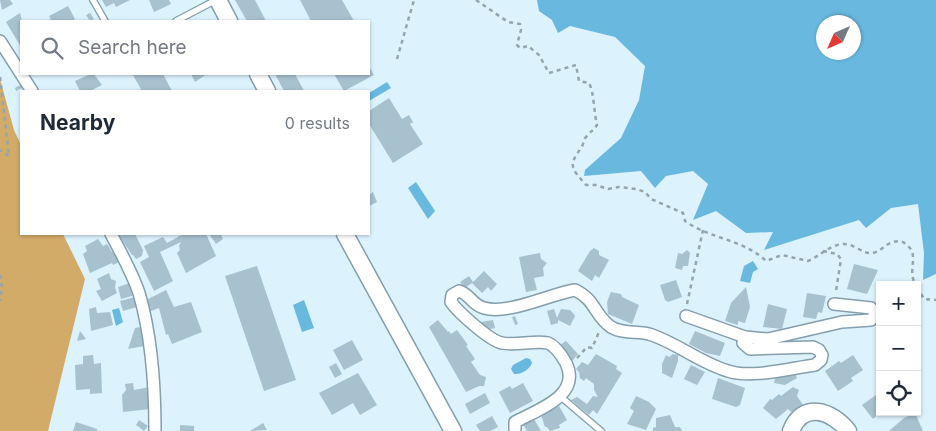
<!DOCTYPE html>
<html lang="en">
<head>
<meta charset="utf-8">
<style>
	:root { --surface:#fff; --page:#f6f6f7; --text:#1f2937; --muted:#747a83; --line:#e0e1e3 }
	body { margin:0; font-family:Inter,sans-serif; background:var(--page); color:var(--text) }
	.controls { position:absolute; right:15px; bottom:15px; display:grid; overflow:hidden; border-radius:0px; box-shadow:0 1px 4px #0004 }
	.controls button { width:45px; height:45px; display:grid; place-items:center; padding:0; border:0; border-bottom:1px solid var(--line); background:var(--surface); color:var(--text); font:25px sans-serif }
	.compass { position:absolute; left:816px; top:15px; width:45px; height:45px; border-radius:50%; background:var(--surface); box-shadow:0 1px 4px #0004; rotate:225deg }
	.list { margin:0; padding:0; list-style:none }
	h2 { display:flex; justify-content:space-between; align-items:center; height:65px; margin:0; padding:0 20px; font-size:21px }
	h2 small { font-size:16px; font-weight:400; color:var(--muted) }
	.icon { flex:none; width:28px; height:28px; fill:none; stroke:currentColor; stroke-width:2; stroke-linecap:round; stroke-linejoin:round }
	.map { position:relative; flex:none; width:936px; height:431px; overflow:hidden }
	.search { position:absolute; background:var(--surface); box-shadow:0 1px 4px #0004; left:20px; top:20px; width:350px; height:55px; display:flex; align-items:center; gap:12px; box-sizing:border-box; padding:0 18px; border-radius:0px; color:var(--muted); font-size:19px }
	.panel { position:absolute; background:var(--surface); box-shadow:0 1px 4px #0004; left:20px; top:90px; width:350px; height:145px; border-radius:0px }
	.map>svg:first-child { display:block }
	.forest { fill:#d3ab69 }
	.water { fill:#69b8df; fill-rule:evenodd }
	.building { fill:#a7c1cf }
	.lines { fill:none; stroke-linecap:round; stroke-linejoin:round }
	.lane-casing { stroke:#859eac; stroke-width:8 }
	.street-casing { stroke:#859eac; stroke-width:14 }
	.secondary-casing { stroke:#859eac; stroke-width:19 }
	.path { stroke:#94a5ae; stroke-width:2.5; stroke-dasharray:4 4; stroke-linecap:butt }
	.lane { stroke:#fff; stroke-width:5.5 }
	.street { stroke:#fff; stroke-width:11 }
	.secondary { stroke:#fff; stroke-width:16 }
</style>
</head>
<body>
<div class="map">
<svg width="936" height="431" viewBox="0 0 936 431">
	<rect width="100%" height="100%" fill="#dcf2fd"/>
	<path class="forest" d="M 0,79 L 14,130 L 21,145 L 21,234 L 63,234 L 85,279 L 48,431 L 0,431 Z"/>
	<g class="water">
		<path d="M 537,0 L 936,0 L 936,274 L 923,280 L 924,253 L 918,204 L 891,208 L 866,228 L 859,220 L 764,250 L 773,232 L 746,233 L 716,211 L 693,220 L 708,184 L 693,171 L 666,176 L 655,188 L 641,171 L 584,176 L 585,170 L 621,138 L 639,100 L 645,66 L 615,37 L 570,26 L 558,33 L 552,20 L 539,11 ZM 824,22 L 854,22 L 854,52 L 824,52 Z"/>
		<path d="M 387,82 L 391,88 L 369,101 L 369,93 Z"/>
		<path d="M 416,182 L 435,211 L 428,219 L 408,188 Z"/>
		<path d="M 753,261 L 758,269 L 753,272 L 750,283 L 740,281 L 744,266 Z"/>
		<path d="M 304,300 L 314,328 L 302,332 L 293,305 Z"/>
		<path d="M 119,308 L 123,322 L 116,326 L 112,310 Z"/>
		<path d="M 526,358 L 530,359 L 532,363 C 530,369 521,375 514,374 L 511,369 L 513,365 Z"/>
	</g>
	<g class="building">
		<path d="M 0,0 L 10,0 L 13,4 L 2,10 Z"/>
		<path d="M 102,0 L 130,0 L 116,7 L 114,3 L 106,7 Z"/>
		<path d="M 149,0 L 169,0 L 171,4 L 154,12 Z"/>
		<path d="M 235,0 L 255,0 L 266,21 L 247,21 Z"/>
		<path d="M 300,0 L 342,0 L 354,21 L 311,21 Z"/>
		<path d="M 68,6 L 75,19 L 72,21 L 47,21 L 51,19 L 49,16 Z"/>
		<path d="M 20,13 L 22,21 L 21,47 L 6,22 Z"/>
		<path d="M 90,13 L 94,19 L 90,21 L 86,15 Z"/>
		<path d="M 369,66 L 374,75 L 344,91 L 334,74 L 369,74 Z"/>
		<path d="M 91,74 L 94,74 L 102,85 L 90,91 L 80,91 L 75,81 Z"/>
		<path d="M 163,74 L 172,91 L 142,91 L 133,75 Z"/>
		<path d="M 191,74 L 207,74 L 195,82 Z"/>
		<path d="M 275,74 L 295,74 L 304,91 L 284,91 Z"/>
		<path d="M 22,84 L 24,87 L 16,91 L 15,88 Z"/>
		<path d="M 389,98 L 402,119 L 409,115 L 413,122 L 410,124 L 423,144 L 393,163 L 369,124 L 369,111 Z"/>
		<path d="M 373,192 L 377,202 L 369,206 L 369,195 Z"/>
		<path d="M 118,234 L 135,234 L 143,250 L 142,256 L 136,259 L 133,255 L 132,255 Z"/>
		<path d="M 183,234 L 206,234 L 216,256 L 186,273 L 177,253 L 180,250 L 179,246 L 181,242 L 160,252 L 173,281 L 154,291 L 140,262 L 149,257 L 144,246 L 163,237 L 167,243 Z"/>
		<path d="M 209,234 L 222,234 L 221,235 L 223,239 L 216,244 Z"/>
		<path d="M 98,239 L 103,246 L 107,244 L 112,252 L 115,250 L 121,261 L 113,265 L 112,263 L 90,273 L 83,254 L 87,251 L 85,246 Z"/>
		<path d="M 594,248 L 599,251 L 599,255 L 609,260 L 599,278 L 595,275 L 592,281 L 578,271 L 590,251 Z"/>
		<path d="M 687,250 L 690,253 L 688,266 L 683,266 L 682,270 L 675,268 L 678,253 L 682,254 Z"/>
		<path d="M 540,253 L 541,259 L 547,263 L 543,268 L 544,276 L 534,278 L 537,290 L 526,292 L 519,257 Z"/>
		<path d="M 854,264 L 878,270 L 867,294 L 847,289 Z"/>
		<path d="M 257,266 L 296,380 L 264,391 L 225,276 Z"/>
		<path d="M 484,271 L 497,284 L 491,291 L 488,287 L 482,293 L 472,283 L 465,288 L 460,282 L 469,276 L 473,282 Z"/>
		<path d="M 109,273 L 111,279 L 116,281 L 115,288 L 117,293 L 102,301 L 96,291 L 101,289 L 97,279 Z"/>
		<path d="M 676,280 L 682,297 L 668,302 L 665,300 L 660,285 Z"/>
		<path d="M 130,283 L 135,295 L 121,299 L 118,287 Z"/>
		<path d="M 746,287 L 750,307 L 745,323 L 738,321 L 738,325 L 725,321 L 731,303 Z"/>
		<path d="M 166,290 L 174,307 L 191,302 L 202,332 L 172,344 L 168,334 L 166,335 L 159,308 L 148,312 L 146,300 Z"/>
		<path d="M 611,292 L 621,294 L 622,297 L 639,305 L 632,324 L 608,314 L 607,302 Z"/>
		<path d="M 807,293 L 826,296 L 822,313 L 818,312 L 816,319 L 803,317 Z"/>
		<path d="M 135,297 L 137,307 L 123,311 L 120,301 Z"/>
		<path d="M 768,304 L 787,309 L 782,329 L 763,327 Z"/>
		<path d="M 96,307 L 97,313 L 110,312 L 113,325 L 91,331 L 89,309 Z"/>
		<path d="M 554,309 L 557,318 L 561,309 L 570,310 L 573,313 L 575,316 L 570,326 L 558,320 L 558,323 L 551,325 L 547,311 Z"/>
		<path d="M 515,316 L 518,324 L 515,325 L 512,317 Z"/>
		<path d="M 438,320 L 448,332 L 449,331 L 451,334 L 457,330 L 468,345 L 466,346 L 475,359 L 471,362 L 480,375 L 486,377 L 484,386 L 479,386 L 466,392 L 429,327 Z"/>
		<path d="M 493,320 L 495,328 L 485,330 L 481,322 Z"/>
		<path d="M 141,327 L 144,346 L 128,349 L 135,328 Z"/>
		<path d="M 80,331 L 86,339 L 77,341 Z"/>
		<path d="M 695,331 L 725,343 L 720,356 L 706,353 L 689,344 Z"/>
		<path d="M 352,340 L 363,360 L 344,370 L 333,350 Z"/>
		<path d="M 566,341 L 578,354 L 572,361 L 560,345 Z"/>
		<path d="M 596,354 L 617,366 L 616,369 L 622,373 L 597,414 L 593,410 L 589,415 L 571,400 L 577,397 L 587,404 L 593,396 L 598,397 L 594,390 L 594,384 L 586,378 L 584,381 L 580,378 L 579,372 L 576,369 L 582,362 L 588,365 Z"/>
		<path d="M 673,354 L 678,355 L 678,361 L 672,378 L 662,373 L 662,364 L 666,355 L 669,357 Z"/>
		<path d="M 93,355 L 94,364 L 101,363 L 102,393 L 90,394 L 90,389 L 76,390 L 75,365 L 83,364 L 83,356 Z"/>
		<path d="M 853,355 L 863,370 L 851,378 L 853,381 L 838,391 L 825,371 L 839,361 L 841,363 Z"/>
		<path d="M 336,363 L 342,374 L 335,378 L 329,367 Z"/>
		<path d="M 691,365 L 705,372 L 697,385 L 684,379 Z"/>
		<path d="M 794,372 L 797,378 L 785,385 L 774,383 L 776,375 Z"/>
		<path d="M 358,373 L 377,405 L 360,415 L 353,403 L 332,415 L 319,393 Z"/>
		<path d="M 718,378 L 745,388 L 740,405 L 736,407 L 712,399 Z"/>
		<path d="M 133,383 L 134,390 L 149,387 L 150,409 L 123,412 L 122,395 L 126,390 L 125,384 Z"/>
		<path d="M 523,383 L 533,401 L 510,413 L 499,392 L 510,386 L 512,389 Z"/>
		<path d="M 793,387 L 799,390 L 797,396 L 803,405 L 791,412 L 788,409 L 776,419 L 763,408 L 770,399 L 772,400 L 779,394 L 781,396 Z"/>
		<path d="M 880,392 L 881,412 L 873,419 L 862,405 Z"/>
		<path d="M 485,393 L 490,403 L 470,414 L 465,404 Z"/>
		<path d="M 636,396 L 649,402 L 656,409 L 646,430 L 627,424 L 634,411 L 630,408 Z"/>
		<path d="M 559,406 L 567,420 L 559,425 L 560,428 L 550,431 L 547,427 L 545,427 L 541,415 Z"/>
		<path d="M 915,413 L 923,431 L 889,431 L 904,418 Z"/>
		<path d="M 670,415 L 675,427 L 680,427 L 682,431 L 653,431 L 653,428 L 656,427 L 656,418 Z"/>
		<path d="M 492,416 L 498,427 L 490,431 L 480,431 L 476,425 Z"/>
		<path d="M 534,419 L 541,431 L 527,431 L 523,424 Z"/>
		<path d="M 139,420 L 148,426 L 144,431 L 136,425 Z"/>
		<path d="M 76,422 L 97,429 L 97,431 L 73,431 Z"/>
		<path d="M 263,423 L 267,430 L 250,431 L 255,428 Z"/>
		<path d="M 180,425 L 194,426 L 194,431 L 180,431 Z"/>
	</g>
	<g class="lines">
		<g class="lane-casing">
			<g id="lane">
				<path d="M 93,0 L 105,21"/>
				<path d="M 176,21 L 216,0"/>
				<path d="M 561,397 L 601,431"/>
			</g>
		</g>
		<g class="street-casing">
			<g id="street">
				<path d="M 0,41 L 32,91"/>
				<path d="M 111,234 C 121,253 132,272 139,293 C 152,337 155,385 155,431"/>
				<path d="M 686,316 L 745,337"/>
				<path d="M 515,431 L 515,422 C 537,410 582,396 566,363 C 562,356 556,346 548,343 C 534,340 516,346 502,343 C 490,341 458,312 451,302 L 452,295 L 459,291 C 470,294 472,305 484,308 C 509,315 550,294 575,290 C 596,300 594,315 611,327 C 624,335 639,330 652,335 C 678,344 701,363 728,371 C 751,379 791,368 815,365 L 821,360 L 822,355 L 819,350 L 813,347 L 750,349 L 743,343 L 745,337 L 768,339 L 842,322 L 871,320 L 876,314 L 871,308 L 834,304"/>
			</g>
		</g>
		<g class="secondary-casing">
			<g id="secondary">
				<path d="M 218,0 L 229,21"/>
				<path d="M 258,74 L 267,91"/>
				<path d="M 345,234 L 453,431"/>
				<path d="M 791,431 C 802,401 832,410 848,431"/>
			</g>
		</g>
		<g class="path">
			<path d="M 476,0 L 508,22 L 520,24 L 521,30 L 517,45 L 520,48 L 528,46 L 539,55 L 549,73 L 576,65 L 579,81 L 589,83 C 594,92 594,113 597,125 C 594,130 590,132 586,137 C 583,140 584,144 581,148 C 568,166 571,168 586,185 L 596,185 L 608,189 L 619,187 L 636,189 L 645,192 L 651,199 L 683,213 L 685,221 C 710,239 743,239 766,261 L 782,255 L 808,261 C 820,256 829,245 843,244 C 854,243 863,255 873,253 C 884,250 886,241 901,241 C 924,253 905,269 916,285"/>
			<path d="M 397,59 L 414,0"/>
			<path d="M 0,77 L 9,156 L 0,150"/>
			<path d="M 823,251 L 837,254 L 841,259 L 836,291"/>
			<path d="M 0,275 L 2,287 L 0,301"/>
			<path d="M 917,287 L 924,299 L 936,300"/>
			<path d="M 687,304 L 703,230"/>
			<path d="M 577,358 L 587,347 L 592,348 L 599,332"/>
		</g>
		<use href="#lane" class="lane"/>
		<use href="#street" class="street"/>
		<use href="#secondary" class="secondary"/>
	</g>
</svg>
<div class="controls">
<button>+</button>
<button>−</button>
<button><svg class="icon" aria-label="locate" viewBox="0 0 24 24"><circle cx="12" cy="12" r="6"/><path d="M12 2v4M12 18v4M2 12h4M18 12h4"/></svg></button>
</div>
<svg class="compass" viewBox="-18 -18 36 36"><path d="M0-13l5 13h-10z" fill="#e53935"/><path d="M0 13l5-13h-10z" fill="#747a83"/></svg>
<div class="search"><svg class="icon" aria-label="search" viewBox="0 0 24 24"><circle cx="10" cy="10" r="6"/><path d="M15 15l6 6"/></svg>Search here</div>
<section class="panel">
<h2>Nearby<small>0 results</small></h2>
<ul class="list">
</ul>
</section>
</div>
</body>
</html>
